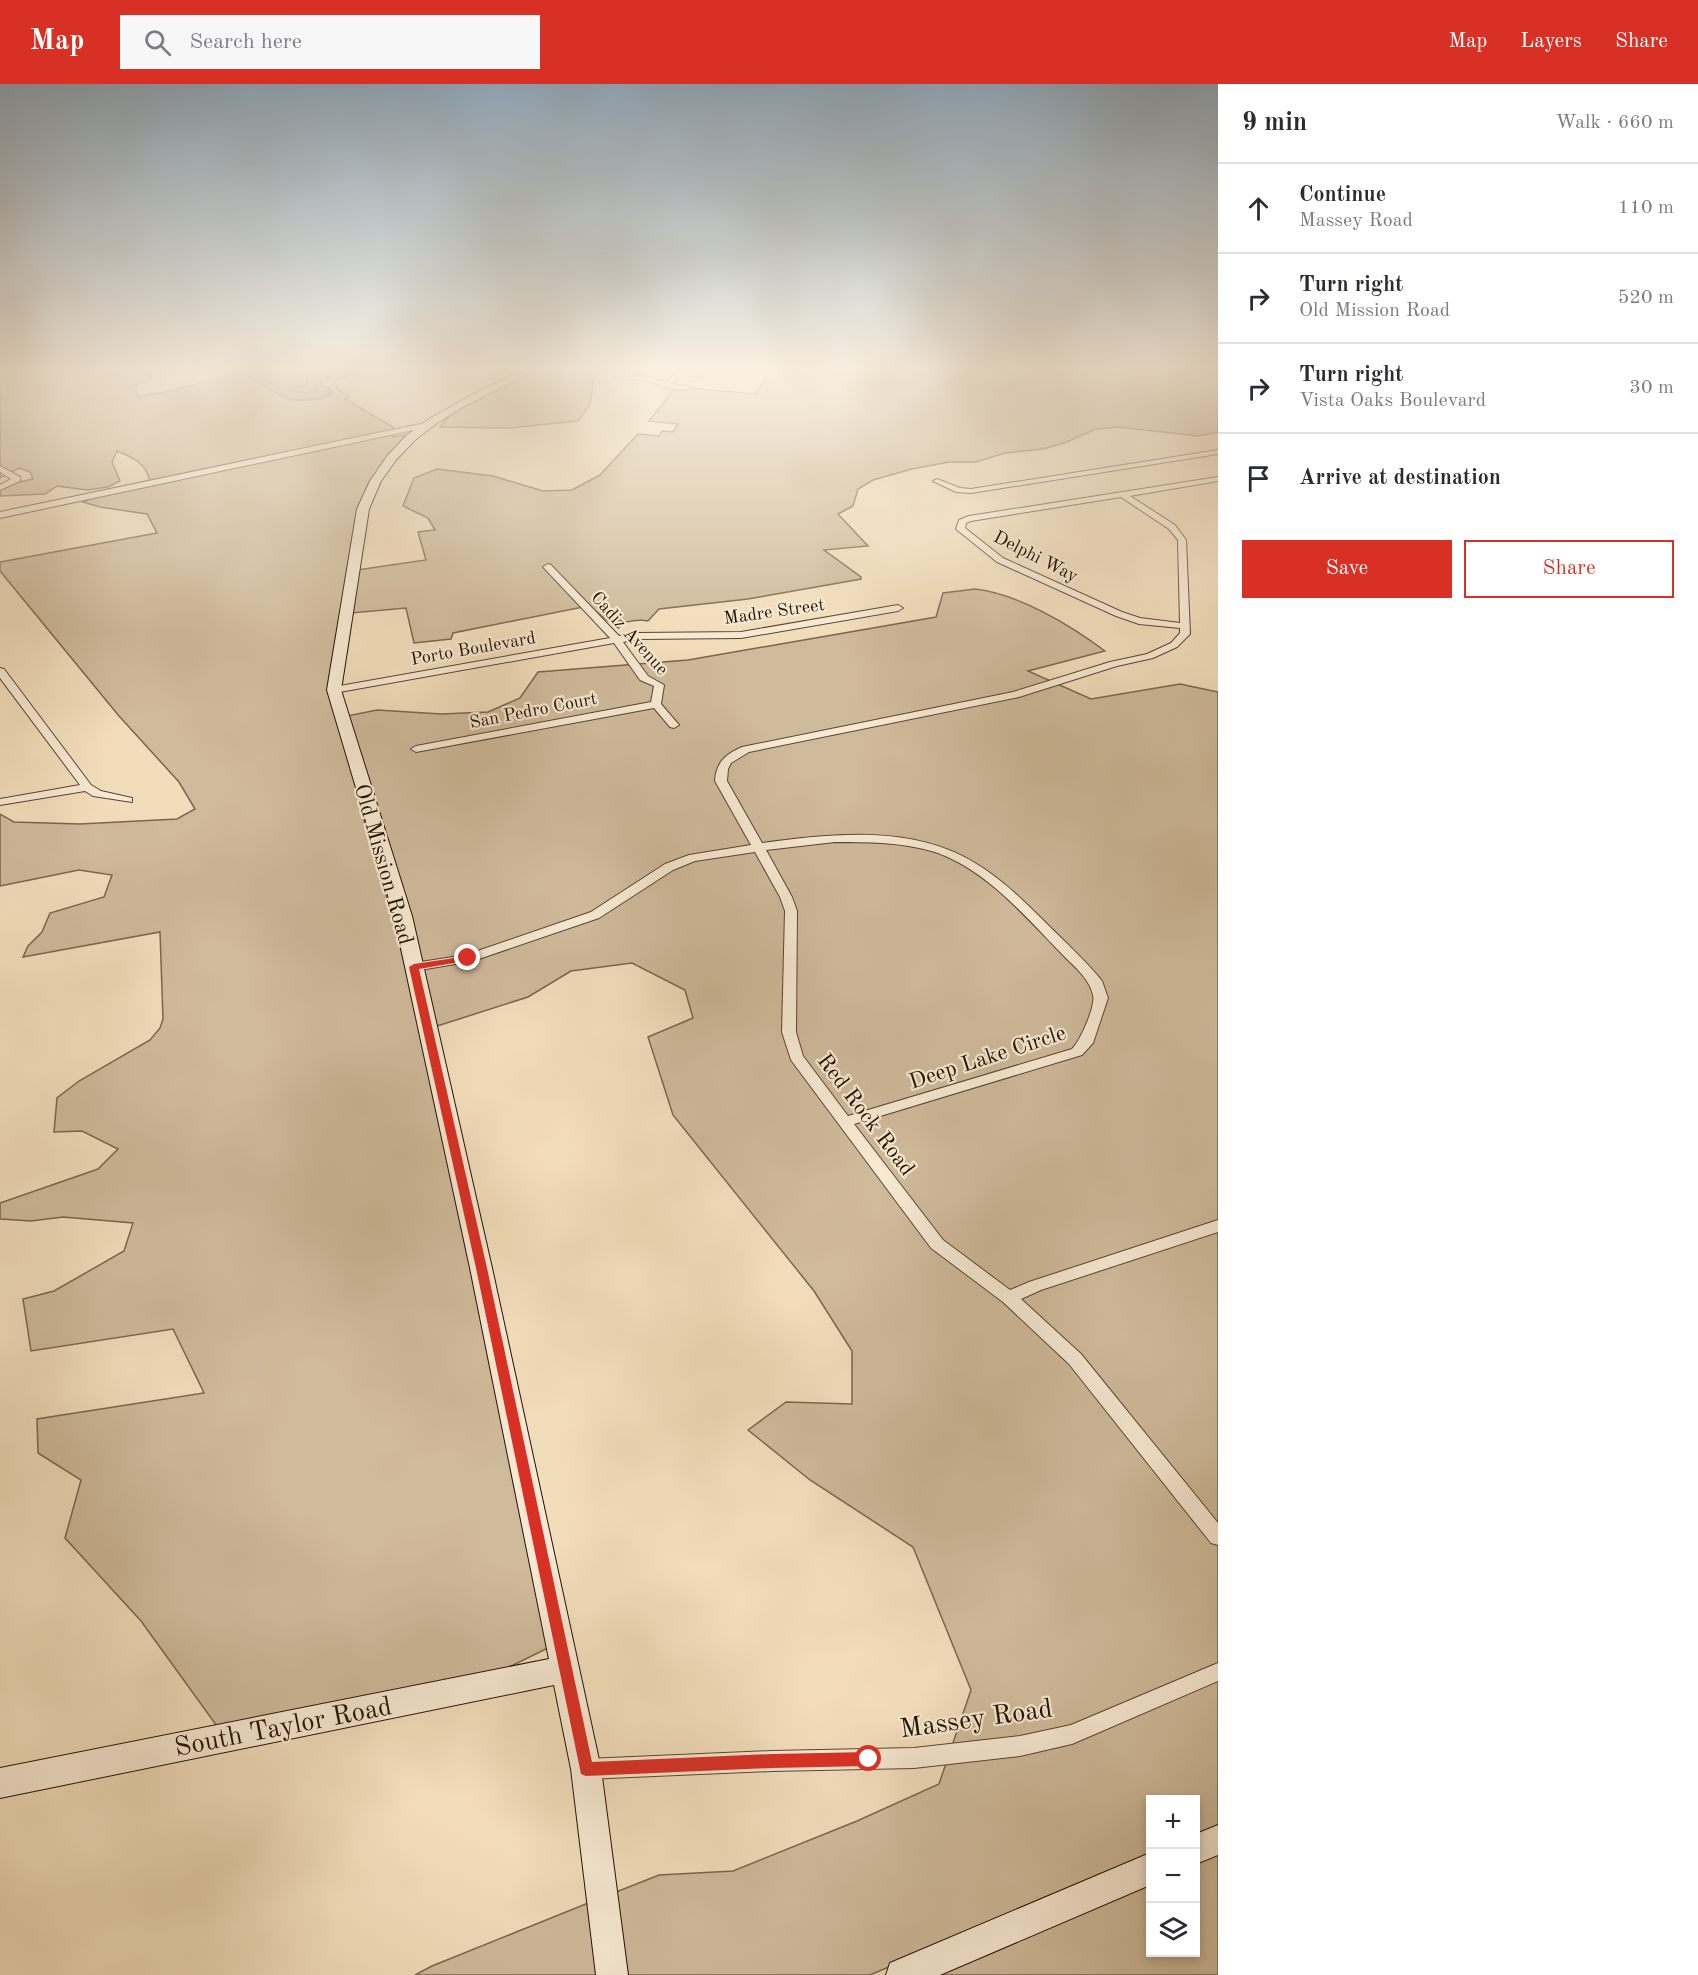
<!DOCTYPE html>
<html lang="en">
<head>
<meta charset="utf-8">
<style>
	:root { --surface:#fff; --page:#f7f7f7; --text:#2b2b33; --muted:#7c7c81; --line:#e1e1e2; --accent:#d93025 }
	body { margin:0; font-family:"Old Standard TT",serif; background:var(--page); color:var(--text) }
	.controls { position:absolute; right:18px; bottom:18px; display:grid; overflow:hidden; border-radius:0px; box-shadow:0 3px 9px #0003 }
	.controls button { width:54px; height:54px; display:grid; place-items:center; padding:0; border:0; border-bottom:2px solid var(--line); background:var(--surface); color:var(--text); font:30px sans-serif }
	.stop { position:absolute; width:18px; height:18px; margin:-14px; border:4px solid #d93025; border-radius:50%; background:#fff }
	.stop.end { background:#d93025; border-color:#fff; box-shadow:0 2px 6px #0008 }
	.list { margin:0; padding:0; list-style:none }
	h2 { display:flex; justify-content:space-between; align-items:center; height:78px; margin:0; padding:0 24px; font-size:26px }
	h2 small { font-size:20px; font-weight:400; color:var(--muted) }
	.list li { display:grid; grid-template-columns:39px 1fr auto; gap:18px; align-items:center; box-sizing:border-box; height:90px; padding:0 24px; border-top:2px solid var(--line) }
	.list b { display:block; font-size:22px; white-space:nowrap }
	.list p { margin:0; font-size:20px; white-space:nowrap; color:var(--muted) }
	.list em { font-size:20px; font-style:normal; color:var(--muted) }
	.actions { display:flex; gap:12px; padding:18px 24px }
	.actions a { flex:1; padding:14px 0; border:2px solid var(--accent); border-radius:0px; text-align:center; font-size:21px; color:var(--accent) }
	.actions .main { background:var(--accent); color:#fff }
	.icon { flex:none; width:33px; height:33px; fill:none; stroke:currentColor; stroke-width:2; stroke-linecap:round; stroke-linejoin:round }
	.map { position:relative; flex:none; width:1218px; height:1891px; overflow:hidden }
	header { display:flex; align-items:center; gap:36px; box-sizing:border-box; height:84px; padding:0 30px; background:var(--accent); color:#fff }
	header strong { font-size:28px }
	nav { display:flex; gap:33px; margin-inline-start:auto; font-size:21px }
	.search { width:420px; height:54px; background:var(--page); display:flex; align-items:center; gap:15px; box-sizing:border-box; padding:0 21px; border-radius:0px; color:var(--muted); font-size:22px }
	main { display:flex }
	aside { flex:1; background:var(--surface) }
	.map>svg:first-child { display:block }
	.green { fill:#cfba9b; stroke:#7a664e; stroke-width:1.5 }
	.water { fill:#ac987b; stroke:#76624a; stroke-width:1.5 }
	.lines { fill:none; stroke-linecap:round; stroke-linejoin:round }
	.shore { stroke:#68553e; stroke-width:1.5 }
	.street-casing { stroke:#58452f; stroke-width:2 }
	.secondary-casing { stroke:#241200; stroke-width:2 }
	.street { fill:#f7e9d3; fill-rule:evenodd }
	.secondary { fill:#f7e9d3; fill-rule:evenodd }
	.route { fill:#d93025 }
	.labels { text-anchor:middle; stroke-width:4.5; stroke-linejoin:round; paint-order:stroke }
	.far-street-label { font-size:18px; fill:#241200; stroke:#f7e9d3 }
	.street-label { font-size:22px; fill:#241200; stroke:#f7e9d3 }
	.near-street-label { font-size:27px; fill:#241200; stroke:#f7e9d3 }
</style>
</head>
<body>
<header>
<strong>Map</strong>
<div class="search"><svg class="icon" aria-label="search" viewBox="0 0 24 24"><circle cx="10" cy="10" r="6"/><path d="M15 15l6 6"/></svg>Search here</div>
<nav><a>Map</a><a>Layers</a><a>Share</a></nav>
</header>
<main>
<div class="map">
<svg width="1218" height="1891" viewBox="0 0 1218 1891">
	<rect width="100%" height="100%" fill="#f2ddbb"/>
	<filter id="stains"><feTurbulence type="fractalNoise" baseFrequency=".00333" numOctaves="4"/><feColorMatrix values="0 0 0 0 .2 0 0 0 0 .09 0 0 0 0 .02 0 0 0 .5 -.17"/></filter>
	<radialGradient id="worn" r=".72"><stop offset=".6" stop-color="#630" stop-opacity="0"/><stop offset="1" stop-color="#630" stop-opacity=".3"/></radialGradient>
	<g class="green">
		<path d="M 0,284 L 136,284 L 153,294 L 128,304 L 134,305 L 139,312 L 171,307 L 213,295 L 216,296 L 243,291 C 281,305 286,328 333,310 L 334,308 L 321,301 L 320,297 L 340,289 L 343,284 L 362,284 L 359,288 L 334,297 L 338,305 L 350,313 L 345,315 L 393,343 L 393,353 L 407,351 L 368,400 L 360,425 L 334,571 L 364,736 L 396,845 L 421,948 L 552,1562 L 493,1591 L 219,1645 L 141,1537 L 65,1454 L 81,1396 L 38,1369 L 37,1335 L 204,1309 L 173,1245 L 31,1267 L 23,1215 L 54,1207 L 124,1167 L 133,1139 L 63,1133 L 31,1137 L 0,1135 L 0,1119 L 98,1085 L 118,1065 L 82,1047 L 54,1048 L 57,1014 L 79,997 L 150,956 L 160,944 L 163,935 L 160,848 L 23,873 L 28,862 L 42,848 L 50,829 L 104,813 L 112,791 L 79,786 L 0,802 L 0,730 L 14,738 L 80,740 L 177,735 L 195,725 L 179,698 L 119,632 L 0,487 L 0,478 L 157,449 L 147,430 L 100,423 L 83,418 L 101,409 L 150,398 C 147,380 133,373 117,367 L 112,378 L 120,397 L 108,403 L 87,406 L 57,402 L 45,410 L 0,412 L 0,402 L 33,395 L 30,388 L 19,384 L 0,394 Z"/>
		<path d="M 540,284 L 596,284 L 590,320 L 578,337 L 509,344 L 440,343 L 453,327 Z"/>
		<path d="M 773,284 L 1218,284 L 1218,348 L 1198,352 L 1118,343 L 1096,345 L 1064,359 L 1043,365 L 1005,369 L 976,378 L 949,378 L 912,385 L 873,396 L 858,405 L 853,422 L 838,430 L 868,462 L 824,466 L 861,493 L 861,495 L 748,515 L 659,525 L 648,537 C 636,534 625,540 613,539 C 606,538 596,526 588,522 L 453,549 L 451,555 L 414,559 L 406,524 L 351,529 L 357,486 L 426,476 L 418,448 L 435,446 L 428,434 L 403,422 L 414,394 L 437,385 L 493,392 L 543,407 L 572,406 L 600,391 L 638,350 L 659,352 L 662,347 L 673,348 L 678,340 L 649,337 L 676,303 L 756,310 Z"/>
		<path d="M 975,505 C 1019,510 1070,541 1105,567 L 1028,587 L 1091,615 L 1180,600 L 1218,608 L 1218,1743 L 1196,1753 L 1196,1716 L 1150,1716 L 1150,1772 L 870,1891 L 621,1891 L 611,1810 L 659,1791 L 733,1787 L 857,1737 L 939,1700 L 971,1606 L 913,1463 L 810,1396 L 748,1346 L 786,1318 L 852,1320 L 852,1267 L 814,1207 L 673,1031 L 648,953 L 693,934 L 685,906 L 632,879 L 571,887 L 528,913 L 434,943 L 347,632 L 377,626 L 441,630 L 488,628 L 520,614 L 538,588 L 688,576 L 936,533 L 943,509 Z"/>
		<path d="M 1218,1768 L 1218,1891 L 932,1891 L 1150,1797 L 1150,1868 L 1196,1868 L 1196,1778 Z"/>
		<path d="M 593,1817 L 602,1891 L 415,1891 L 432,1882 Z"/>
	</g>
	<path class="water" d="M 197,284 L 343,284 L 340,289 L 320,297 L 321,301 L 334,308 L 333,310 L 320,314 L 290,316 L 240,289 Z"/>
	<g class="lines">
		<g class="shore">
			<path d="M 242,284 C 267,297 285,311 315,308 L 316,293 L 336,284"/>
			<path d="M 260,284 L 288,301 L 294,303 L 306,301 L 308,291 L 315,284"/>
		</g>
		<g class="street-casing">
			<g id="street">
				<path d="M 683,284 L 690,284 L 687,287 L 704,290 L 700,292 L 682,291 L 672,300 L 689,302 L 690,304 C 678,310 659,300 647,297 C 636,294 622,297 612,292 L 621,286 L 666,298 Z"/>
				<path d="M 425,339 L 429,341 L 428,343 L 0,434 L 0,428 Z"/>
				<path d="M 1218,366 L 1218,370 L 971,409 L 956,408 L 933,397 L 937,395 L 960,404 L 971,405 Z"/>
				<path d="M 0,382 L 20,393 L 20,397 L 0,406 L 0,401 L 11,395 L 0,388 Z"/>
				<path d="M 1218,393 L 1218,397 L 1130,412 L 1175,441 L 1186,456 L 1190,550 L 1177,563 L 1153,574 L 1117,582 L 1019,613 L 749,668 L 731,679 L 728,685 L 727,697 L 762,759 C 832,750 911,740 975,779 C 1002,795 1026,819 1048,841 C 1066,859 1086,877 1102,897 L 1108,914 L 1093,959 L 1082,971 L 854,1040 L 943,1156 L 1010,1206 L 1029,1198 L 1218,1136 L 1218,1148 L 1041,1206 L 1021,1215 L 1081,1270 L 1218,1439 L 1218,1461 L 1211,1459 L 1069,1280 L 1003,1218 L 931,1164 L 791,976 L 782,948 L 785,827 L 780,813 L 755,768 L 695,777 L 673,786 L 599,834 L 473,877 L 414,887 L 408,883 L 414,879 L 466,871 L 591,828 L 665,780 L 689,771 L 751,761 L 715,697 C 716,678 726,670 742,663 L 1013,608 L 1110,578 L 1147,570 L 1171,559 L 1180,549 L 1180,544 L 1139,540 L 1116,532 L 997,478 L 956,445 L 959,436 L 969,432 ZM 1121,413 L 1169,445 L 1178,456 L 1180,539 L 1140,534 L 1122,528 L 1003,474 L 965,444 L 966,439 L 971,437 ZM 835,758 C 868,758 902,758 935,768 C 985,785 1024,831 1060,868 C 1072,881 1089,893 1093,911 C 1096,922 1080,957 1072,965 L 848,1032 L 803,972 L 796,948 L 797,827 L 792,813 L 766,766 Z"/>
				<path d="M 548,480 L 551,481 L 619,552 L 638,549 L 741,548 L 898,521 L 903,524 L 898,527 L 741,554 L 638,555 L 623,558 L 648,592 L 664,601 L 661,620 L 679,641 L 674,644 L 670,643 L 654,624 L 416,668 L 411,665 L 416,662 L 651,618 L 654,602 L 640,596 L 614,559 L 334,609 L 329,606 L 334,603 L 610,554 L 545,485 L 543,483 Z"/>
				<path d="M 0,584 L 4,585 L 91,701 L 101,707 L 132,714 L 132,718 L 93,712 L 85,707 L 0,721 L 0,715 L 80,701 L 0,594 Z"/>
				<path d="M 1218,1579 L 1218,1597 L 1072,1660 L 1020,1672 L 914,1684 L 772,1687 L 586,1695 L 579,1692 L 576,1685 L 579,1678 L 586,1675 L 772,1667 L 914,1664 L 1020,1652 L 1071,1641 Z"/>
			</g>
		</g>
		<g class="secondary-casing">
			<g id="secondary">
				<path d="M 528,284 L 541,284 L 461,324 L 437,339 L 415,356 L 396,376 L 381,397 L 369,425 L 341,606 L 412,832 L 492,1184 L 601,1685 L 628,1891 L 596,1891 L 571,1685 L 554,1601 L 0,1714 L 0,1684 L 549,1575 L 470,1184 L 394,832 L 327,606 L 357,425 L 370,397 L 388,371 L 407,351 L 429,335 L 479,307 Z"/>
				<path d="M 1218,1741 L 1218,1771 L 1196,1780 L 1196,1750 Z"/>
				<path d="M 1150,1769 L 1150,1801 L 940,1891 L 886,1891 L 890,1879 Z"/>
			</g>
		</g>
		<use href="#street" class="street"/>
		<use href="#secondary" class="secondary"/>
	</g>
	<linearGradient id="sky" x2="0" y2="1"><stop stop-color="#90a9bc"/><stop offset="0.52" stop-color="#f9f0e0"/><stop offset="1" stop-color="#f9f0e0" stop-opacity="0"/></linearGradient>
	<rect width="1218" height="548" fill="url(#sky)"/>
	<path class="route" d="M 468,872 L 471,872 L 471,876 L 419,885 L 487,1184 L 592,1678 L 772,1670 L 869,1668 L 874,1670 L 876,1675 L 874,1680 L 869,1682 L 772,1684 L 586,1692 L 581,1690 L 476,1184 L 409,883 L 414,880 Z"/>
	<g class="labels">
		<g class="far-street-label">
			<text transform="translate(1036 472) rotate(27)" y="6">Delphi Way</text>
			<text transform="translate(774 527) rotate(-8)" y="6">Madre Street</text>
			<text transform="translate(630 549) rotate(48)" y="6">Cadiz Avenue</text>
			<text transform="translate(473 564) rotate(-10)" y="6">Porto Boulevard</text>
			<text transform="translate(533 626) rotate(-11)" y="6">San Pedro Court</text>
		</g>
		<g class="street-label">
			<text transform="translate(385 780) rotate(74)" y="8">Old Mission Road</text>
			<text transform="translate(987 972) rotate(-18)" y="8">Deep Lake Circle</text>
			<text transform="translate(867 1030) rotate(53)" y="8">Red Rock Road</text>
		</g>
		<g class="near-street-label">
			<text transform="translate(976 1634) rotate(-8)" y="9">Massey Road</text>
			<text transform="translate(283 1642) rotate(-11)" y="9">South Taylor Road</text>
		</g>
	</g>
	<rect width="100%" height="100%" filter="url(#stains)"/>
	<rect width="100%" height="100%" fill="url(#worn)"/>
</svg>
<div class="controls">
<button>+</button>
<button>−</button>
<button><svg class="icon" aria-label="layers" viewBox="0 0 24 24"><path d="M12 4l9 5-9 5-9-5zM3 14l9 5 9-5"/></svg></button>
</div>
<div class="stop" style="left:869px;top:1675px"></div>
<div class="stop end" style="left:468px;top:874px"></div>
</div>
<aside>
<h2>9 min<small>Walk · 660 m</small></h2>
<ul class="list">
<li><svg class="icon" aria-label="ahead" viewBox="0 0 24 24"><path d="M12 20V5M6 11l6-6 6 6"/></svg><div><b>Continue</b><p>Massey Road</p></div><em>110 m</em></li>
<li><svg class="icon" aria-label="right" viewBox="0 0 24 24"><path d="M7 20v-9h11M14 6l5 5-5 5"/></svg><div><b>Turn right</b><p>Old Mission Road</p></div><em>520 m</em></li>
<li><svg class="icon" aria-label="right" viewBox="0 0 24 24"><path d="M7 20v-9h11M14 6l5 5-5 5"/></svg><div><b>Turn right</b><p>Vista Oaks Boulevard</p></div><em>30 m</em></li>
<li><svg class="icon" aria-label="arrive" viewBox="0 0 24 24"><path d="M6 21V4h12l-3 4 3 4H6"/></svg><div><b>Arrive at destination</b></div></li>
</ul>
<div class="actions"><a class="main">Save</a><a>Share</a></div>
</aside>
</main>
</body>
</html>
